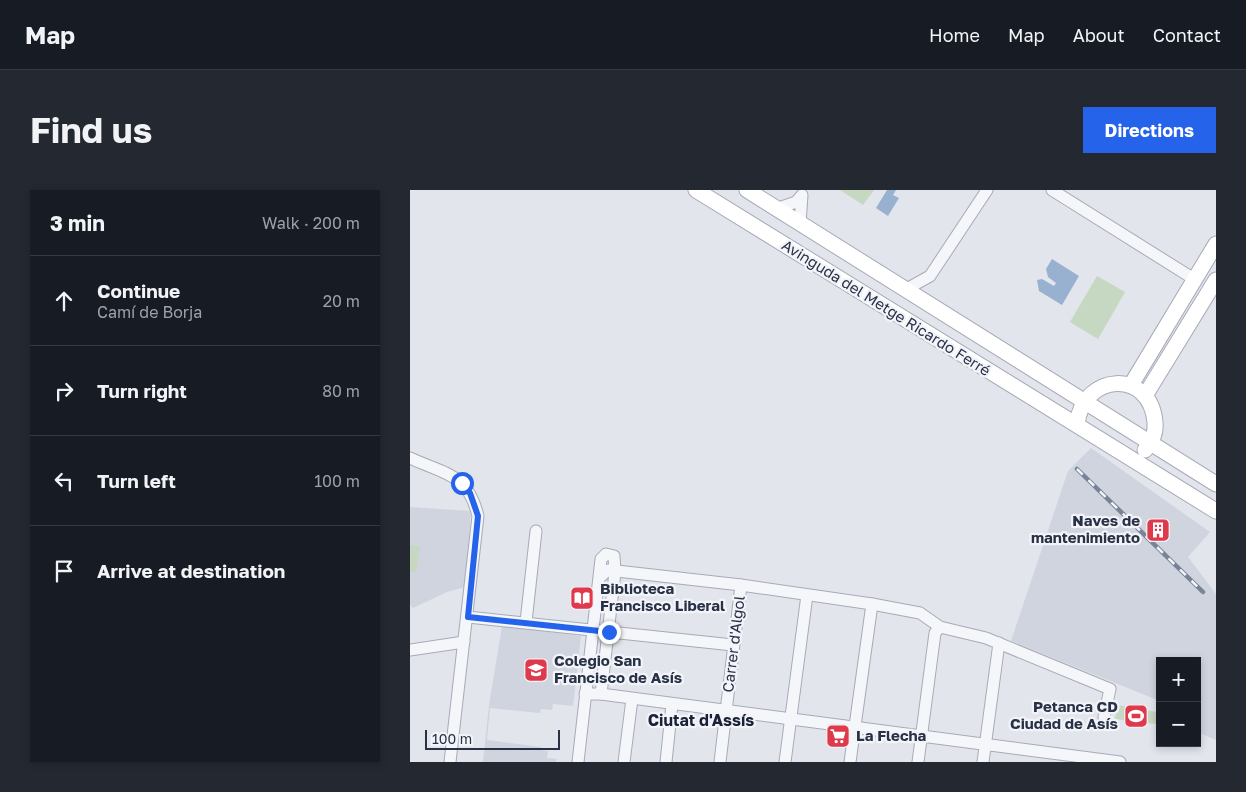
<!DOCTYPE html>
<html lang="en">
<head>
<meta charset="utf-8">
<style>
	:root { --surface:#171b24; --page:#242831; --text:#f1f3f6; --muted:#9ea1a6; --line:#363941; --accent:#2563eb }
	body { margin:0; font-family:"Golos Text",sans-serif; background:var(--page); color:var(--text) }
	.controls { position:absolute; right:15px; bottom:15px; display:grid; overflow:hidden; border-radius:0px; box-shadow:0 2px 8px #0003 }
	.controls button { width:45px; height:45px; display:grid; place-items:center; padding:0; border:0; border-bottom:1px solid var(--line); background:var(--surface); color:var(--text); font:25px sans-serif }
	.scale { position:absolute; left:15px; bottom:12px; width:135px; box-sizing:border-box; padding-left:5px; border:2px solid #283146; border-top:0; font-size:14px; line-height:18px; white-space:nowrap; color:#283146; -webkit-text-stroke:4px #f2f4f9; paint-order:stroke }
	.stop { position:absolute; width:15px; height:15px; margin:-11px; border:4px solid #2563eb; border-radius:50%; background:#fff }
	.stop.end { background:#2563eb; border-color:#fff; box-shadow:0 1px 5px #0008 }
	.list { margin:0; padding:0; list-style:none }
	h2 { display:flex; justify-content:space-between; align-items:center; height:65px; margin:0; padding:0 20px; font-size:21px }
	h2 small { font-size:16px; font-weight:400; color:var(--muted) }
	.list li { display:grid; grid-template-columns:32px 1fr auto; gap:15px; align-items:center; box-sizing:border-box; height:90px; padding:0 20px; border-top:1px solid var(--line) }
	.list b { display:block; font-size:19px; white-space:nowrap }
	.list p { margin:0; font-size:16px; white-space:nowrap; color:var(--muted) }
	.list em { font-size:16px; font-style:normal; color:var(--muted) }
	.icon { flex:none; width:28px; height:28px; fill:none; stroke:currentColor; stroke-width:2; stroke-linecap:round; stroke-linejoin:round }
	.map { position:relative; flex:none; width:806px; height:572px; overflow:hidden; border-radius:0px }
	header { display:flex; align-items:center; gap:30px; box-sizing:border-box; height:70px; padding:0 25px; background:var(--surface); border-bottom:1px solid var(--line) }
	header strong { font-size:24px }
	nav { display:flex; gap:28px; margin-inline-start:auto; font-size:18px }
	.intro { display:flex; align-items:center; justify-content:space-between; box-sizing:border-box; height:120px; padding:0 30px }
	h1 { margin:0; font-size:35px }
	.button { padding:12px 22px; border-radius:0px; background:var(--accent); color:#fff; font-size:18px; font-weight:700 }
	main { display:flex; gap:30px; padding:0 30px }
	aside { flex:1; background:var(--surface); border-radius:0px; box-shadow:0 2px 8px #0003 }
	.map>svg:first-child { display:block }
	.built { fill:#cfd4de }
	.green { fill:#c6d7c2 }
	.water { fill:#99b1d0 }
	.lines { fill:none; stroke-linecap:round; stroke-linejoin:round }
	.street-casing { stroke:#a6abb7; stroke-width:13 }
	.secondary-casing { stroke:#a6abb7; stroke-width:17 }
	.street { stroke:#f5f6f9; stroke-width:11 }
	.secondary { stroke:#fff; stroke-width:15 }
	.rail-casing { stroke:#798397; stroke-width:4.5 }
	.rail { stroke:#f2f4f9; stroke-width:2.5; stroke-dasharray:8; stroke-linecap:butt }
	.route { stroke:#2563eb; stroke-width:6 }
	.labels { text-anchor:middle; stroke-width:4.5; stroke-linejoin:round; paint-order:stroke }
	.street-label { font-size:15px; fill:#283146; stroke:#f2f4f9 }
	.poi-label { font-size:15px; font-weight:bold; fill:#283146; stroke:#f2f4f9; text-anchor:start }
	.neighbourhood-label { font-size:16px; font-weight:bold; fill:#1a2237; stroke:#f2f4f9 }
</style>
</head>
<body>
<header>
<strong>Map</strong>
<nav><a>Home</a><a>Map</a><a>About</a><a>Contact</a></nav>
</header>
<div class="intro"><h1>Find us</h1><a class="button">Directions</a></div>
<main>
<aside>
<h2>3 min<small>Walk · 200 m</small></h2>
<ul class="list">
<li><svg class="icon" aria-label="ahead" viewBox="0 0 24 24"><path d="M12 20V5M6 11l6-6 6 6"/></svg><div><b>Continue</b><p>Camí de Borja</p></div><em>20 m</em></li>
<li><svg class="icon" aria-label="right" viewBox="0 0 24 24"><path d="M7 20v-9h11M14 6l5 5-5 5"/></svg><div><b>Turn right</b></div><em>80 m</em></li>
<li><svg class="icon" aria-label="left" viewBox="0 0 24 24"><path d="M17 20v-9H6M10 6l-5 5 5 5"/></svg><div><b>Turn left</b></div><em>100 m</em></li>
<li><svg class="icon" aria-label="arrive" viewBox="0 0 24 24"><path d="M6 21V4h12l-3 4 3 4H6"/></svg><div><b>Arrive at destination</b></div></li>
</ul>
</aside>
<div class="map">
<svg width="806" height="572" viewBox="0 0 806 572">
	<rect width="100%" height="100%" fill="#e2e5ec"/>
	<g class="built">
		<path d="M 681,258 L 800,342 L 778,367 L 806,404 L 806,550 L 787,542 L 787,471 L 750,471 L 750,511 L 601,451 L 658,281 Z"/>
		<path d="M 0,317 L 61,321 L 55,397 L 37,402 L 3,418 L 0,415 Z"/>
		<path d="M 92,436 L 171,446 L 163,516 L 143,514 L 142,520 L 131,519 L 130,523 L 80,518 L 77,550 L 131,557 L 131,560 L 138,561 L 137,568 L 147,569 L 146,572 L 73,572 L 79,515 Z"/>
	</g>
	<g class="green">
		<path d="M 430,0 L 464,0 L 453,15 Z"/>
		<path d="M 687,86 L 715,102 L 688,149 L 660,132 Z"/>
		<path d="M 0,355 L 10,356 L 6,382 L 0,382 Z"/>
		<path d="M 708,515 L 747,522 L 746,534 L 705,529 Z"/>
	</g>
	<g class="water">
		<path d="M 477,0 L 486,0 L 483,5 L 489,8 L 478,26 L 466,18 Z"/>
		<path d="M 642,69 L 669,86 L 652,115 L 629,101 L 627,90 L 632,89 L 644,96 L 646,93 L 638,87 L 636,79 Z"/>
	</g>
	<g class="lines">
		<g class="street-casing">
			<g id="street">
				<path d="M 642,0 L 784,89"/>
				<path d="M 366,19 L 386,12 L 392,5 L 390,34"/>
				<path d="M 495,100 L 520,86 L 577,0"/>
				<path d="M 0,268 C 34,284 58,283 68,326 L 40,572"/>
				<path d="M 190,387 L 198,380 L 331,395 L 462,414 L 510,423 L 530,437 L 576,448 L 700,499 L 694,527"/>
				<path d="M 58,427 L 323,455"/>
				<path d="M 116,432 L 126,341"/>
				<path d="M 0,460 L 54,452"/>
				<path d="M 175,504 L 191,504 L 710,572"/>
				<path d="M 168,572 L 191,369 L 196,364 L 204,366 L 205,382 L 191,504"/>
				<path d="M 214,572 L 222,509"/>
				<path d="M 256,572 L 262,514"/>
				<path d="M 310,572 L 331,395"/>
				<path d="M 375,572 L 397,405"/>
				<path d="M 440,572 L 462,414"/>
				<path d="M 508,572 L 525,443 L 530,437"/>
				<path d="M 573,572 L 589,453"/>
			</g>
		</g>
		<g class="secondary-casing">
			<g id="secondary">
				<path d="M 286,0 L 806,321"/>
				<path d="M 337,0 L 806,294"/>
				<path d="M 721,195 L 806,54"/>
				<path d="M 736,204 L 806,90"/>
				<path d="M 667,234 C 673,183 740,178 745,232 C 746,242 742,252 735,260"/>
			</g>
		</g>
		<use href="#street" class="street"/>
		<use href="#secondary" class="secondary"/>
		<g class="rail-casing">
			<path id="rail" d="M 667,279 L 793,402"/>
		</g>
		<use href="#rail" class="rail"/>
	</g>
	<g class="lines">
		<path class="route" d="M 52,293 L 60,303 L 68,326 L 58,427 L 199,442"/>
	</g>
	<defs>
		<g id="building-square" transform="scale(1.25)"><rect x="-9" y="-9" width="18" height="18" rx="4" fill="#de3a4b" stroke="#f2f4f9"/><path d="M-4-6H4V6H1V3H-1V6H-4ZM-2.5-4.3h1.7v1.8h-1.7ZM.8-4.3h1.7v1.8H.8ZM-2.5-1h1.7V.8h-1.7ZM.8-1h1.7V.8H.8Z" fill="#fff"/></g>
		<g id="library-square" transform="scale(1.25)"><rect x="-9" y="-9" width="18" height="18" rx="4" fill="#de3a4b" stroke="#f2f4f9"/><path d="M-6-4Q-3-5.5-.7-3.5V5Q-3 3-6 4ZM6-4Q3-5.5 .7-3.5V5Q3 3 6 4Z" fill="#fff"/></g>
		<g id="school-square" transform="scale(1.25)"><rect x="-9" y="-9" width="18" height="18" rx="4" fill="#de3a4b" stroke="#f2f4f9"/><path d="M0-5L7-2L0 1L-7-2ZM-4 1L0 2.5L4 1V4Q0 6-4 4Z" fill="#fff"/></g>
		<g id="stadium-square" transform="scale(1.25)"><rect x="-9" y="-9" width="18" height="18" rx="4" fill="#de3a4b" stroke="#f2f4f9"/><path d="M0-5a6.5 5 0 1 0 0 10a6.5 5 0 1 0 0-10ZM-3.5-1.8h7v3.6h-7Z" fill="#fff"/></g>
		<g id="supermarket-square" transform="scale(1.25)"><rect x="-9" y="-9" width="18" height="18" rx="4" fill="#de3a4b" stroke="#f2f4f9"/><path d="M-6-5.5h2.5l.6 2H6L4.5 2H-2.5L-4.4-4H-6ZM-1.5 3.2a1.3 1.3 0 1 0 .1 0ZM3 3.2a1.3 1.3 0 1 0 .1 0Z" fill="#fff"/></g>
	</defs>
	<g fill-rule="evenodd">
		<use href="#building-square" x="748" y="340"/>
		<use href="#library-square" x="172" y="408"/>
		<use href="#school-square" x="126" y="480"/>
		<use href="#stadium-square" x="726" y="526"/>
		<use href="#supermarket-square" x="428" y="546"/>
	</g>
	<g class="labels">
		<g class="street-label">
			<text transform="translate(476 118) rotate(32)" y="5">Avinguda del Metge Ricardo Ferré</text>
			<text transform="translate(324 454) rotate(-83)" y="5">Carrer d'Algol</text>
		</g>
		<g class="poi-label">
			<text x="730" y="336" text-anchor="end">Naves de<tspan x="730" dy="17">mantenimiento</tspan></text>
			<text x="190" y="404">Biblioteca<tspan x="190" dy="17">Francisco Liberal</tspan></text>
			<text x="144" y="476">Colegio San<tspan x="144" dy="17">Francisco de Asís</tspan></text>
			<text x="708" y="522" text-anchor="end">Petanca CD<tspan x="708" dy="17">Ciudad de Asís</tspan></text>
			<text x="446" y="551">La Flecha</text>
		</g>
		<g class="neighbourhood-label">
			<text x="291" y="536">Ciutat d'Assís</text>
		</g>
	</g>
</svg>
<div class="controls">
<button>+</button>
<button>−</button>
</div>
<div class="scale">100 m</div>
<div class="stop" style="left:52px;top:293px"></div>
<div class="stop end" style="left:199px;top:442px"></div>
</div>
</main>
</body>
</html>
